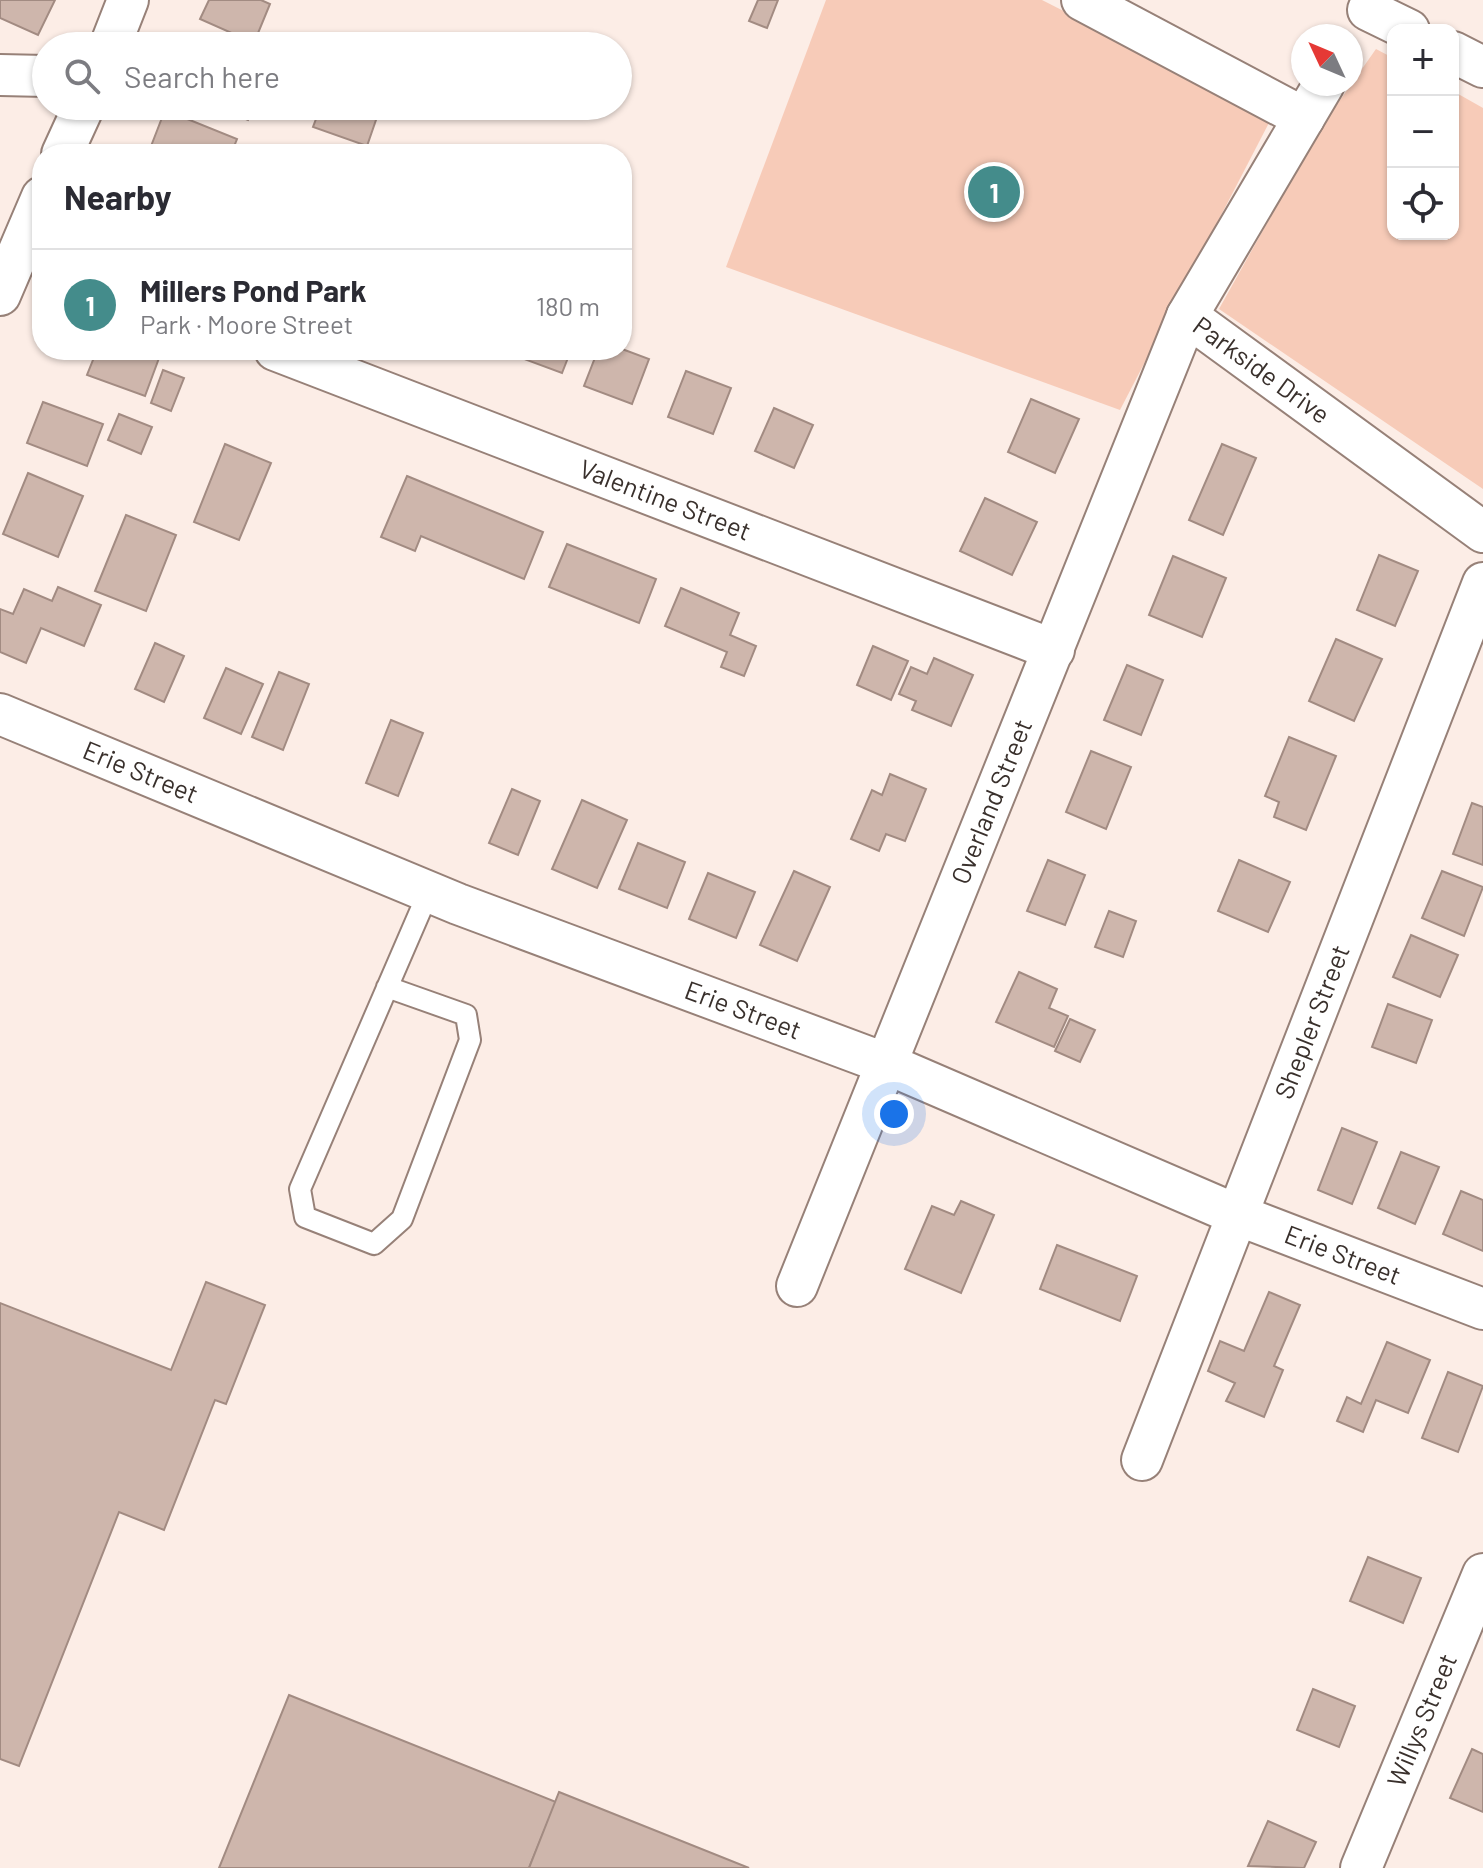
<!DOCTYPE html>
<html lang="en">
<head>
<meta charset="utf-8">
<style>
	:root { --surface:#fff; --page:#f7f7f7; --text:#2b2b33; --muted:#7c7c81; --line:#e1e1e2; --accent:#448c8b }
	body { margin:0; font-family:Barlow,sans-serif; background:var(--page); color:var(--text) }
	.controls { position:absolute; right:24px; top:24px; display:grid; overflow:hidden; border-radius:16px; box-shadow:0 2px 6px #0004 }
	.controls button { width:72px; height:72px; display:grid; place-items:center; padding:0; border:0; border-bottom:2px solid var(--line); background:var(--surface); color:var(--text); font:40px sans-serif }
	.compass { position:absolute; left:1291px; top:24px; width:72px; height:72px; border-radius:50%; background:var(--surface); box-shadow:0 2px 6px #0004; rotate:314deg }
	.you { position:absolute; left:894px; top:1114px; width:28px; height:28px; margin:-20px; border:6px solid #fff; border-radius:50%; background:#1a73e8; box-shadow:0 0 0 12px #1a73e833 }
	.badge { display:grid; place-items:center; width:52px; height:52px; border-radius:50%; background:var(--accent); color:#fff; font-size:26px; font-weight:700 }
	.pin { position:absolute; translate:-50% -50%; border:4px solid #fff; box-shadow:0 2px 8px #0006 }
	.list { margin:0; padding:0; list-style:none }
	h2 { display:flex; justify-content:space-between; align-items:center; height:104px; margin:0; padding:0 32px; font-size:34px }
	h2 small { font-size:26px; font-weight:400; color:var(--muted) }
	.list li { display:grid; grid-template-columns:52px 1fr auto; gap:24px; align-items:center; box-sizing:border-box; height:112px; padding:0 32px; border-top:2px solid var(--line) }
	.list b { display:block; font-size:30px; white-space:nowrap }
	.list p { margin:0; font-size:26px; white-space:nowrap; color:var(--muted) }
	.list em { font-size:26px; font-style:normal; color:var(--muted) }
	.icon { flex:none; width:44px; height:44px; fill:none; stroke:currentColor; stroke-width:2; stroke-linecap:round; stroke-linejoin:round }
	.map { position:relative; flex:none; width:1483px; height:1868px; overflow:hidden }
	.search { position:absolute; background:var(--surface); box-shadow:0 2px 6px #0004; left:32px; top:32px; width:600px; height:88px; display:flex; align-items:center; gap:20px; box-sizing:border-box; padding:0 28px; border-radius:44px; color:var(--muted); font-size:30px }
	.panel { position:absolute; background:var(--surface); box-shadow:0 2px 6px #0004; left:32px; top:144px; width:600px; height:216px; border-radius:32px }
	.map>svg:first-child { display:block }
	.green { fill:#f7cbb8 }
	.building { fill:#ceb6ac; stroke:#a28b82; stroke-width:2 }
	.lines { fill:none; stroke-linecap:round; stroke-linejoin:round }
	.lane-casing { stroke:#978178; stroke-width:24 }
	.street-casing { stroke:#978178; stroke-width:44 }
	.lane { stroke:#fff; stroke-width:20 }
	.street { stroke:#fff; stroke-width:40 }
	.labels { text-anchor:middle; stroke-width:6; stroke-linejoin:round; paint-order:stroke }
	.street-label { font-size:26px; fill:#39302c; stroke:#fff }
</style>
</head>
<body>
<div class="map">
<svg width="1483" height="1868" viewBox="0 0 1483 1868">
	<rect width="100%" height="100%" fill="#fcede6"/>
	<g class="green">
		<path d="M 826,0 L 1042,0 L 1272,117 L 1120,410 L 726,267 Z"/>
		<path d="M 1376,49 L 1393,58 L 1393,234 L 1453,234 L 1453,91 L 1483,108 L 1483,489 L 1219,309 L 1319,130 Z"/>
	</g>
	<g class="building">
		<path d="M 0,0 L 55,0 L 38,35 L 0,18 Z"/>
		<path d="M 209,0 L 261,0 L 270,4 L 254,43 L 200,19 Z"/>
		<path d="M 758,0 L 778,0 L 767,28 L 749,21 Z"/>
		<path d="M 214,106 L 254,106 L 248,120 Z"/>
		<path d="M 321,106 L 355,106 L 378,114 L 367,146 L 313,127 Z"/>
		<path d="M 165,110 L 237,139 L 231,154 L 148,154 Z"/>
		<path d="M 622,349 L 649,359 L 632,404 L 584,386 L 598,350 Z"/>
		<path d="M 97,350 L 139,350 L 159,358 L 145,396 L 87,375 Z"/>
		<path d="M 500,350 L 571,350 L 562,373 Z"/>
		<path d="M 163,370 L 184,378 L 171,411 L 151,403 Z"/>
		<path d="M 686,371 L 731,388 L 713,434 L 668,417 Z"/>
		<path d="M 1031,399 L 1079,419 L 1055,473 L 1008,452 Z"/>
		<path d="M 43,402 L 103,424 L 87,466 L 27,443 Z"/>
		<path d="M 774,408 L 813,425 L 794,468 L 755,451 Z"/>
		<path d="M 119,414 L 152,427 L 141,454 L 108,440 Z"/>
		<path d="M 225,444 L 271,463 L 239,540 L 194,522 Z"/>
		<path d="M 1222,444 L 1256,458 L 1223,535 L 1189,520 Z"/>
		<path d="M 28,473 L 83,496 L 58,557 L 3,534 Z"/>
		<path d="M 407,476 L 543,532 L 524,579 L 421,536 L 415,551 L 381,537 Z"/>
		<path d="M 985,498 L 1037,522 L 1012,575 L 960,551 Z"/>
		<path d="M 126,515 L 176,535 L 146,611 L 95,591 Z"/>
		<path d="M 567,544 L 656,579 L 639,623 L 549,587 Z"/>
		<path d="M 1379,555 L 1418,571 L 1395,626 L 1357,610 Z"/>
		<path d="M 1173,556 L 1226,578 L 1202,637 L 1149,615 Z"/>
		<path d="M 58,587 L 101,605 L 84,646 L 41,628 L 26,663 L 0,652 L 0,609 L 13,614 L 24,589 L 52,601 Z"/>
		<path d="M 681,588 L 739,613 L 730,635 L 756,646 L 744,676 L 721,667 L 727,652 L 665,626 Z"/>
		<path d="M 1336,639 L 1382,659 L 1354,721 L 1309,701 Z"/>
		<path d="M 155,643 L 184,656 L 164,702 L 135,689 Z"/>
		<path d="M 873,646 L 908,661 L 891,700 L 857,685 Z"/>
		<path d="M 934,658 L 973,675 L 951,726 L 912,710 L 916,701 L 899,694 L 911,667 L 927,674 Z"/>
		<path d="M 1127,665 L 1163,680 L 1141,735 L 1104,720 Z"/>
		<path d="M 226,668 L 263,684 L 241,734 L 204,718 Z"/>
		<path d="M 279,672 L 309,684 L 283,750 L 252,737 Z"/>
		<path d="M 391,720 L 423,733 L 398,796 L 366,783 Z"/>
		<path d="M 1289,737 L 1336,756 L 1306,830 L 1274,817 L 1279,802 L 1265,796 Z"/>
		<path d="M 1091,751 L 1131,767 L 1106,829 L 1066,812 Z"/>
		<path d="M 890,774 L 926,789 L 905,841 L 886,834 L 879,851 L 851,839 L 872,790 L 882,795 Z"/>
		<path d="M 512,789 L 540,801 L 518,855 L 489,843 Z"/>
		<path d="M 582,800 L 627,820 L 597,888 L 552,869 Z"/>
		<path d="M 1472,803 L 1483,807 L 1483,865 L 1453,854 Z"/>
		<path d="M 638,843 L 685,862 L 667,908 L 619,889 Z"/>
		<path d="M 1048,860 L 1085,875 L 1065,925 L 1027,911 Z"/>
		<path d="M 1239,860 L 1290,882 L 1268,932 L 1218,911 Z"/>
		<path d="M 794,871 L 830,887 L 797,961 L 760,945 Z"/>
		<path d="M 1442,871 L 1483,887 L 1464,936 L 1422,918 Z"/>
		<path d="M 708,873 L 755,892 L 736,938 L 689,919 Z"/>
		<path d="M 1109,911 L 1136,921 L 1123,957 L 1095,947 Z"/>
		<path d="M 1411,935 L 1458,955 L 1440,997 L 1393,977 Z"/>
		<path d="M 1019,972 L 1057,989 L 1049,1008 L 1068,1016 L 1054,1047 L 996,1022 Z"/>
		<path d="M 1388,1004 L 1432,1020 L 1416,1063 L 1372,1047 Z"/>
		<path d="M 1070,1019 L 1095,1030 L 1080,1062 L 1055,1051 Z"/>
		<path d="M 1342,1128 L 1377,1142 L 1352,1204 L 1318,1190 Z"/>
		<path d="M 1401,1152 L 1439,1167 L 1415,1224 L 1378,1208 Z"/>
		<path d="M 1461,1191 L 1483,1200 L 1483,1251 L 1443,1234 Z"/>
		<path d="M 961,1201 L 994,1215 L 961,1293 L 905,1269 L 932,1206 L 954,1215 Z"/>
		<path d="M 1057,1245 L 1137,1276 L 1120,1321 L 1040,1289 Z"/>
		<path d="M 206,1282 L 265,1305 L 226,1404 L 215,1400 L 164,1530 L 119,1512 L 19,1766 L 0,1759 L 0,1303 L 171,1370 Z"/>
		<path d="M 1269,1292 L 1300,1305 L 1274,1366 L 1283,1370 L 1264,1417 L 1226,1401 L 1235,1383 L 1208,1371 L 1220,1341 L 1244,1351 Z"/>
		<path d="M 1387,1342 L 1430,1360 L 1408,1413 L 1376,1400 L 1363,1432 L 1337,1421 L 1347,1397 L 1361,1404 Z"/>
		<path d="M 1448,1372 L 1483,1386 L 1458,1452 L 1422,1438 Z"/>
		<path d="M 1368,1557 L 1421,1578 L 1403,1623 L 1350,1601 Z"/>
		<path d="M 1313,1689 L 1355,1706 L 1339,1747 L 1297,1730 Z"/>
		<path d="M 289,1695 L 556,1802 L 529,1868 L 219,1868 Z"/>
		<path d="M 1472,1749 L 1483,1754 L 1483,1812 L 1450,1798 Z"/>
		<path d="M 559,1792 L 749,1868 L 529,1868 Z"/>
		<path d="M 1268,1821 L 1316,1842 L 1304,1868 L 1248,1866 Z"/>
	</g>
	<g class="lines">
		<g class="lane-casing">
			<path id="lane" d="M 387,987 L 466,1015 L 470,1040 L 402,1219 L 374,1244 L 305,1217 L 300,1189 L 429,891"/>
		</g>
		<g class="street-casing">
			<g id="street">
				<path d="M 1082,0 L 1304,118"/>
				<path d="M 1368,10 L 1409,30"/>
				<path d="M 110,46 L 128,0"/>
				<path d="M 1453,52 L 1483,67"/>
				<path d="M 0,75 L 46,76"/>
				<path d="M 62,154 L 84,106"/>
				<path d="M 0,295 L 42,197"/>
				<path id="s1" d="M 1187,316 L 1483,532"/>
				<path id="s2" d="M 275,350 L 1054,650"/>
				<path id="s3" d="M 0,714 L 458,904 L 887,1064 L 1235,1214 L 1483,1309"/>
				<path id="s4" d="M 797,1286 L 1187,316 L 1324,84"/>
				<path id="s5" d="M 1142,1460 L 1483,583"/>
				<path id="s6" d="M 1361,1868 L 1483,1574"/>
			</g>
		</g>
		<use href="#lane" class="lane"/>
		<use href="#street" class="street"/>
	</g>
	<g class="labels">
		<g class="street-label">
			<text dy="9" stroke="none"><textPath href="#s1" startOffset="92">Parkside Drive</textPath></text>
			<text dy="9" stroke="none"><textPath href="#s2" startOffset="418">Valentine Street</textPath></text>
			<text dy="9" stroke="none"><textPath href="#s3" startOffset="152">Erie Street</textPath></text>
			<text dy="9" stroke="none"><textPath href="#s4" startOffset="522">Overland Street</textPath></text>
			<text dy="9" stroke="none"><textPath href="#s3" startOffset="800">Erie Street</textPath></text>
			<text dy="9" stroke="none"><textPath href="#s5" startOffset="470">Shepler Street</textPath></text>
			<text dy="9" stroke="none"><textPath href="#s3" startOffset="1448">Erie Street</textPath></text>
			<text dy="9" stroke="none"><textPath href="#s6" startOffset="160">Willys Street</textPath></text>
		</g>
	</g>
</svg>
<div class="controls">
<button>+</button>
<button>−</button>
<button><svg class="icon" aria-label="locate" viewBox="0 0 24 24"><circle cx="12" cy="12" r="6"/><path d="M12 2v4M12 18v4M2 12h4M18 12h4"/></svg></button>
</div>
<svg class="compass" viewBox="-18 -18 36 36"><path d="M0-13l5 13h-10z" fill="#e53935"/><path d="M0 13l5-13h-10z" fill="#7c7c81"/></svg>
<div class="you"></div>
<div class="pin badge" style="left:994px;top:192px">1</div>
<div class="search"><svg class="icon" aria-label="search" viewBox="0 0 24 24"><circle cx="10" cy="10" r="6"/><path d="M15 15l6 6"/></svg>Search here</div>
<section class="panel">
<h2>Nearby<small></small></h2>
<ul class="list">
<li><span class="badge">1</span><div><b>Millers Pond Park</b><p>Park · Moore Street</p></div><em>180 m</em></li>
</ul>
</section>
</div>
</body>
</html>
